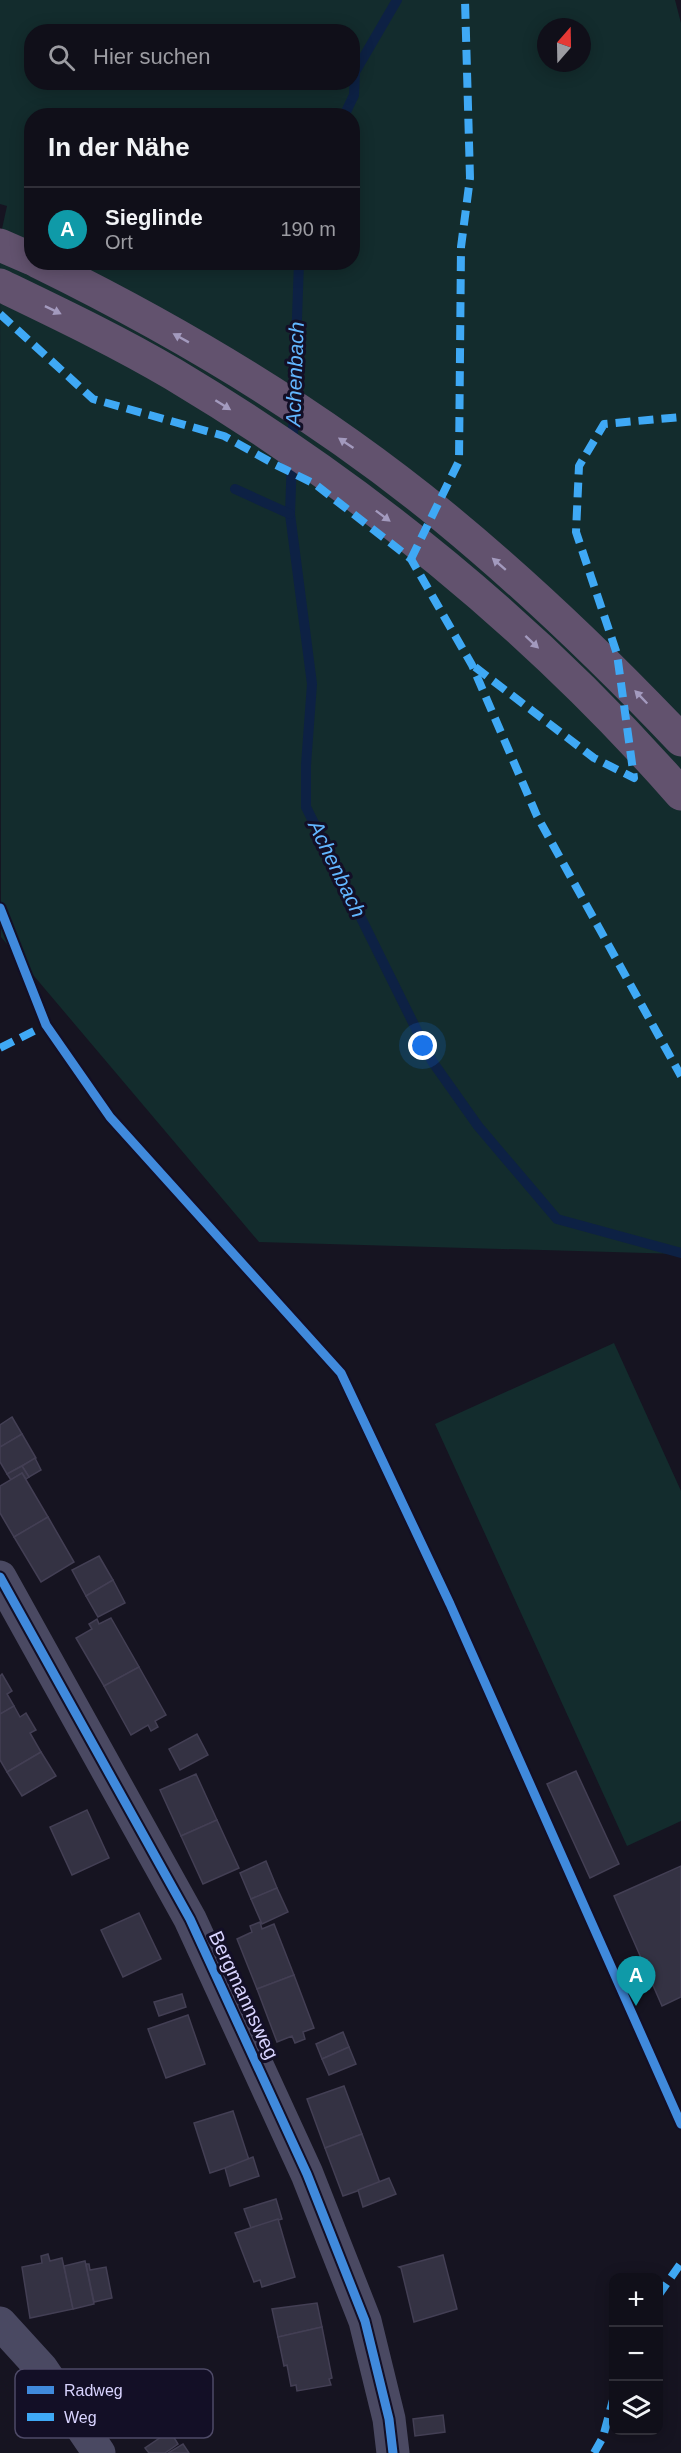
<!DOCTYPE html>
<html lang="de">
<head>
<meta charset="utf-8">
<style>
	:root { --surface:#100f19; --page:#191822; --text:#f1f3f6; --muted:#9c9ca2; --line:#302f38; --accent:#0b8043 }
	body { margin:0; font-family:Helvetica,sans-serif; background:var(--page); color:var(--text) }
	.controls { position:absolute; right:18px; bottom:18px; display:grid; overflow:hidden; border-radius:12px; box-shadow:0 3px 15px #0003 }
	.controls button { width:54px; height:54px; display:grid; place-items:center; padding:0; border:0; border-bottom:2px solid var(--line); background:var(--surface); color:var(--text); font:30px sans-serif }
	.compass { position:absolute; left:537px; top:18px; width:54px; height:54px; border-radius:50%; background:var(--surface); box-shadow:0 3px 15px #0003; rotate:20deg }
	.you { position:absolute; left:423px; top:1046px; width:21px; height:21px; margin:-15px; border:4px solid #fff; border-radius:50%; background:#1a73e8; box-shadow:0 0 0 9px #1a73e833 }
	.badge { display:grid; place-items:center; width:39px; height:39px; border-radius:50%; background:var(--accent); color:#fff; font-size:20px; font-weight:700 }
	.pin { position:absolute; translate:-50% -50px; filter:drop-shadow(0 2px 3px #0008) }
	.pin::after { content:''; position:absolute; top:32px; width:21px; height:18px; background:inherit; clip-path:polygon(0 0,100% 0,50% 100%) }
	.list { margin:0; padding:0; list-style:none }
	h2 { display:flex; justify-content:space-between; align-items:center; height:78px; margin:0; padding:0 24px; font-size:26px }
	h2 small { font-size:20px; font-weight:400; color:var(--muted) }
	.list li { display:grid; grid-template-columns:39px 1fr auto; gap:18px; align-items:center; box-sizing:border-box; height:84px; padding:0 24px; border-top:2px solid var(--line) }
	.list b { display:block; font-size:22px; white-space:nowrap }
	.list p { margin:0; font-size:20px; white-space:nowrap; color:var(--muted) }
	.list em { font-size:20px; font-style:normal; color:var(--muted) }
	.icon { flex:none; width:33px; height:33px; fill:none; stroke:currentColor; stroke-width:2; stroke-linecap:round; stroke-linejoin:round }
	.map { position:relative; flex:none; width:681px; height:2453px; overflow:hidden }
	.search { position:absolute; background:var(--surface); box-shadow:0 3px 15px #0003; left:24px; top:24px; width:336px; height:66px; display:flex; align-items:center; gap:15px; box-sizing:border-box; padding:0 21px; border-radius:24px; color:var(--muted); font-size:22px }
	.panel { position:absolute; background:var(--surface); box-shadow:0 3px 15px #0003; left:24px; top:108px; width:336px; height:162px; border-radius:24px }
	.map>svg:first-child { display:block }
	.green { fill:#132c2d; fill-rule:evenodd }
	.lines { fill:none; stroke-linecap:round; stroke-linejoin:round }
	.stream { stroke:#0d2144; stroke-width:10 }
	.building { fill:#343243; stroke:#433f54; stroke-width:1.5 }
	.minor { stroke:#4a4962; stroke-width:33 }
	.tertiary { stroke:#4a4962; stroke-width:33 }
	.trunk { stroke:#62526e; stroke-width:33 }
	.quiet { stroke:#3fa9f5; stroke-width:8; stroke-dasharray:15 8; stroke-linecap:butt }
	.cycleway-casing { stroke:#130f26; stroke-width:13 }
	.cycleway { stroke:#408adc; stroke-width:9 }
	.oneway { fill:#a39abe }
	.labels { text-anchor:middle; stroke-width:6; stroke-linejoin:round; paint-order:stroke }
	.street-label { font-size:20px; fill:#d9d4ff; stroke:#130f26 }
	.water-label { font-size:21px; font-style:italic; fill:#62b6ff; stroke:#130f26 }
	.key { fill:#130f26; stroke:#4e4a67; stroke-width:1.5 }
	.key-label { font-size:16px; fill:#d9d4ff }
</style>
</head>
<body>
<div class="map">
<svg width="681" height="2453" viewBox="0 0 681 2453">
	<rect width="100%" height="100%" fill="#161421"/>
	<g class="green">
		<path d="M 0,0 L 675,0 L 681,23 L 681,1254 L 259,1242 L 1,937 L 0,238 L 7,206 L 0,204 ZM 546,27 L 582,27 L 582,63 L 546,63 ZM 32,32 L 352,32 L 352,82 L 32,82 ZM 32,116 L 352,116 L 352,262 L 32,262 Z"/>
		<path d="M 614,1343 L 681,1491 L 681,1821 L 627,1846 L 435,1424 Z"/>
	</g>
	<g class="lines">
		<g class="stream">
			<path d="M 344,116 L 354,95 L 355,72 L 397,0"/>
			<path d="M 299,262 L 290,514 L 312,684 L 306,765 L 306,807 L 432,1061 L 478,1126 L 557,1219 L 681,1253"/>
			<path d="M 235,489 L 290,514"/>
		</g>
	</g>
	<g class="building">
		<path d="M 12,1417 L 22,1434 L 0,1447 L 0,1425 Z"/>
		<path d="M 22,1434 L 36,1458 L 7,1474 L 0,1462 L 0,1447 Z"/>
		<path d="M 35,1458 L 41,1470 L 29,1477 L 22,1466 Z"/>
		<path d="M 22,1466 L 29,1477 L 26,1479 L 22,1473 L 11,1480 L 7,1474 Z"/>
		<path d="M 22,1473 L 48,1517 L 14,1537 L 0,1513 L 0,1486 Z"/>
		<path d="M 48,1517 L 74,1562 L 41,1582 L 14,1537 Z"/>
		<path d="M 99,1556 L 113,1580 L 86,1596 L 72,1570 Z"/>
		<path d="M 113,1580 L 125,1603 L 98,1617 L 86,1596 Z"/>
		<path d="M 111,1618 L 139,1667 L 104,1686 L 76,1638 L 92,1629 L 89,1624 L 97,1619 L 99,1624 Z"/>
		<path d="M 139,1667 L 166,1715 L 155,1721 L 158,1727 L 151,1731 L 148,1725 L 131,1735 L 104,1686 Z"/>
		<path d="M 2,1674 L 12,1691 L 7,1694 L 14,1706 L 0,1714 L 0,1676 Z"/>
		<path d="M 14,1706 L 20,1717 L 26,1713 L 36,1730 L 30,1733 L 41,1752 L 7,1772 L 0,1760 L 0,1714 Z"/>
		<path d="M 197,1734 L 208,1755 L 180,1770 L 169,1749 Z"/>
		<path d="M 41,1752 L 56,1776 L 22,1796 L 7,1772 Z"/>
		<path d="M 576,1771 L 619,1864 L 590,1878 L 547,1784 Z"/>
		<path d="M 196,1774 L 217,1820 L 181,1836 L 160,1790 Z"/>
		<path d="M 87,1810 L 109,1858 L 72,1875 L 50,1827 Z"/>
		<path d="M 217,1820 L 239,1868 L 203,1884 L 181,1836 Z"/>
		<path d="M 266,1861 L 277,1888 L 251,1899 L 240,1873 Z"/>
		<path d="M 681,1866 L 681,1997 L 662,2006 L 614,1896 Z"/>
		<path d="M 277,1888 L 288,1912 L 262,1924 L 251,1899 Z"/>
		<path d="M 139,1913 L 161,1959 L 123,1977 L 101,1930 Z"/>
		<path d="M 260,1922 L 262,1929 L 274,1924 L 294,1975 L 257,1989 L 237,1939 L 252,1932 L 250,1926 Z"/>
		<path d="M 294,1975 L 314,2028 L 303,2032 L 305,2039 L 295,2043 L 292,2036 L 277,2042 L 257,1989 Z"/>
		<path d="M 182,1994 L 186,2007 L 159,2016 L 154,2002 Z"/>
		<path d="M 188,2015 L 205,2064 L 166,2078 L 148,2029 Z"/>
		<path d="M 343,2032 L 349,2047 L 322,2059 L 316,2044 Z"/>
		<path d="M 349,2047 L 356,2064 L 329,2075 L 322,2059 Z"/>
		<path d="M 344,2086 L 362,2134 L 325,2148 L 307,2099 Z"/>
		<path d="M 233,2111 L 249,2160 L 210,2173 L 194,2123 Z"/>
		<path d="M 362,2134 L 380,2183 L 343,2196 L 325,2148 Z"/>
		<path d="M 253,2157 L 259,2176 L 230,2186 L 225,2168 Z"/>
		<path d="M 389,2178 L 396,2194 L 363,2207 L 358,2190 Z"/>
		<path d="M 276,2199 L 282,2219 L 251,2228 L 244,2209 Z"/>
		<path d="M 278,2219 L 295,2277 L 262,2287 L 260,2280 L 254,2282 L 235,2233 Z"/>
		<path d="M 48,2254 L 50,2261 L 62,2258 L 73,2309 L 30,2318 L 22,2267 L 42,2263 L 41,2256 Z"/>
		<path d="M 443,2255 L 457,2309 L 414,2322 L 401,2268 L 399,2267 Z"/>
		<path d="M 85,2261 L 94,2304 L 73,2309 L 64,2266 Z"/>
		<path d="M 86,2264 L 89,2264 L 90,2270 L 106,2267 L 112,2298 L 94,2302 Z"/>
		<path d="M 317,2303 L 322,2327 L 278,2337 L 272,2309 Z"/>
		<path d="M 322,2327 L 332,2378 L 329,2379 L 331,2385 L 297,2391 L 296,2385 L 291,2386 L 287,2365 L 284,2366 L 278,2337 Z"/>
		<path d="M 443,2415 L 445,2432 L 415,2436 L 413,2419 Z"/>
		<path d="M 170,2431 L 178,2444 L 165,2453 L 149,2453 L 145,2448 Z"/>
		<path d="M 183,2444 L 189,2453 L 168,2453 Z"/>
	</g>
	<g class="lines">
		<path class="minor" d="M 0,1577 L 190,1919 L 307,2174 L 365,2321 L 389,2419 L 393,2453"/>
		<path class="tertiary" d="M 0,2323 L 42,2369 L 99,2453"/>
		<g class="trunk">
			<path d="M 0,245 L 32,259"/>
			<path d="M 38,262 C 181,332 320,415 444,517 C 528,586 606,661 681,740"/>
			<path d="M 0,285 C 58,313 117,341 173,374 C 362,487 535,628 681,794"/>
		</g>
		<g class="quiet">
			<path d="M 0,314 L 93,399 L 224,436 L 276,465 L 315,484 L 411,559 L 472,665 L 537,816 L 681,1076"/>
			<path d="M 411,559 L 459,461 L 461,247 L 470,178 L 465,0"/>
			<path d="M 475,667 L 594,758 L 634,778 L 617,654 L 576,532 L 579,466 L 604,424 L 681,417"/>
			<path d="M 0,1048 L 46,1025"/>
			<path d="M 658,2296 L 681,2263"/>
			<path d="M 594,2453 L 603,2437 L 614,2396"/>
		</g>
		<g class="cycleway-casing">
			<g id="cycleway">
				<path d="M 0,908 L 46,1025 L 110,1117 L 341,1373 L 450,1604 L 681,2124"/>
				<path d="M 0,1577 L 190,1919 L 307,2174 L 365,2321 L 389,2419 L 393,2453"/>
			</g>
		</g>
		<use href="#cycleway" class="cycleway"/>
	</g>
	<defs><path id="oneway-solid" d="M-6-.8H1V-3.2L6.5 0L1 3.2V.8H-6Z" transform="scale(1.5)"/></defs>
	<g class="oneway">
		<use href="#oneway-solid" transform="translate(53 310) rotate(26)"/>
		<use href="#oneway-solid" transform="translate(181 338) rotate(-151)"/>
		<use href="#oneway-solid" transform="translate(223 405) rotate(32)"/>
		<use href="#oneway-solid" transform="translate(346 443) rotate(-146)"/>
		<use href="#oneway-solid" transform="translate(383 516) rotate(37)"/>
		<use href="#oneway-solid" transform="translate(499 564) rotate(-139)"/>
		<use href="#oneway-solid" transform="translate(532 642) rotate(43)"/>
		<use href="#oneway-solid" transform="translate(641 697) rotate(-134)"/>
	</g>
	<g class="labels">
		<g class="street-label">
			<text transform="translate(244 1995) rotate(65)" y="7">Bergmannsweg</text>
		</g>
		<g class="water-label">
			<text transform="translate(295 374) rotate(-88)" y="7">Achenbach</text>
			<text transform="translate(337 869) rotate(64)" y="7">Achenbach</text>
		</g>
	</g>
	<rect x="15" y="2369" width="198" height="69" rx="9" class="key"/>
	<rect x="27" y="2386" width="27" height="8" fill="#408adc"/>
	<rect x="27" y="2413" width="27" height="8" fill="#3fa9f5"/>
	<g class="key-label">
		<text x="64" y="2396">Radweg</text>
		<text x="64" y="2423">Weg</text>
	</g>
</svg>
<div class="controls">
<button>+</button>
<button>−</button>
<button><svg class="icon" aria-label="layers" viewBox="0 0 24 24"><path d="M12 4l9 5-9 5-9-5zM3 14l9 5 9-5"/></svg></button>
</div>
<svg class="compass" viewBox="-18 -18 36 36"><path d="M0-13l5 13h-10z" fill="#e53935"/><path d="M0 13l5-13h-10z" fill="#9c9ca2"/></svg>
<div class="you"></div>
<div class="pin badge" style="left:636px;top:2006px;background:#0f9aa8">A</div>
<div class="search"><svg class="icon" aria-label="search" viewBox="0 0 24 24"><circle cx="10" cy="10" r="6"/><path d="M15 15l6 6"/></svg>Hier suchen</div>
<section class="panel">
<h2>In der Nähe<small></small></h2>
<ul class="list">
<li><span class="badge" style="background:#0f9aa8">A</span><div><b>Sieglinde</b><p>Ort</p></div><em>190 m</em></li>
</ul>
</section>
</div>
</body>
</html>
